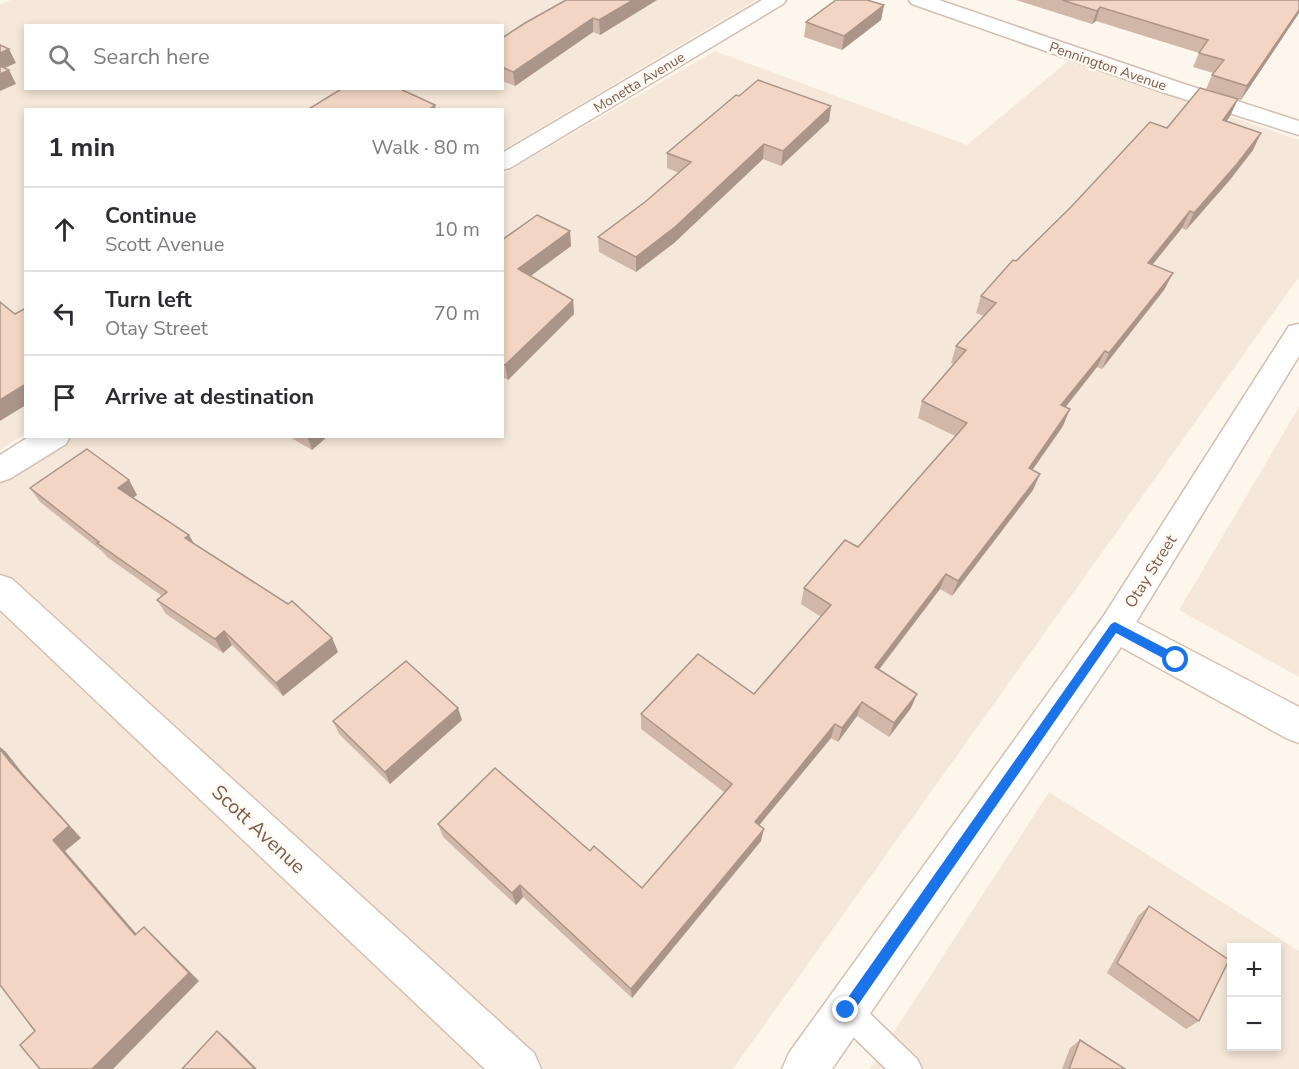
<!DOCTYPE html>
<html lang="en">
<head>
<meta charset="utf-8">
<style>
	:root { --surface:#fff; --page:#f7f7f7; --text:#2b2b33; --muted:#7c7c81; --line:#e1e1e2 }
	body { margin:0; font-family:"Nunito Sans",sans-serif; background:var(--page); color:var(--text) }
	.controls { position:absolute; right:18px; bottom:18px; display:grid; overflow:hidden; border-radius:0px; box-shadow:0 3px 9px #0003 }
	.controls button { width:54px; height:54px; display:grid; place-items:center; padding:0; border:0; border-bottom:2px solid var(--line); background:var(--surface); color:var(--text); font:30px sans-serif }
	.stop { position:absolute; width:18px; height:18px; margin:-14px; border:4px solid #1a73e8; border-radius:50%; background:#fff }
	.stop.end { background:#1a73e8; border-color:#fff; box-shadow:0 2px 6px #0008 }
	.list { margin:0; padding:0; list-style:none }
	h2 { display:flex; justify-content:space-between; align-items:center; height:78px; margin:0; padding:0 24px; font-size:26px }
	h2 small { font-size:20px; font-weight:400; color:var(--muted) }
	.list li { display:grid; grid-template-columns:39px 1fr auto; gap:18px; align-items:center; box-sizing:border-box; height:84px; padding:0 24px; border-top:2px solid var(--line) }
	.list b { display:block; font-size:22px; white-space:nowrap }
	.list p { margin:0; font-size:20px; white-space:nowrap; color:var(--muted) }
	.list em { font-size:20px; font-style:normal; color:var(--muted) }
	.icon { flex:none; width:33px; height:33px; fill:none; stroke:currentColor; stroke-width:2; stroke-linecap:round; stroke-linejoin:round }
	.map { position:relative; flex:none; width:1299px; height:1069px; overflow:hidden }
	.search { position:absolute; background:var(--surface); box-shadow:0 3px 9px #0003; left:24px; top:24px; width:480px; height:66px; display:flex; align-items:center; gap:15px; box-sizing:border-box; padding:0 21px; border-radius:0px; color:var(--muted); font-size:22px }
	.panel { position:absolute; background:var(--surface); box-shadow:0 3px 9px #0003; left:24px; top:108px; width:480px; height:330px; border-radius:0px }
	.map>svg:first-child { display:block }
	.residential { fill:#f5e8da; fill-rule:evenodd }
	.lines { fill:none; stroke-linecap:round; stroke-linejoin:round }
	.lane-casing { stroke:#d1beb0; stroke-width:3 }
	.street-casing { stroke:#d1beb0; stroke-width:3 }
	.secondary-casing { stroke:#d6c0b0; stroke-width:3 }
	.lane { fill:#fff; fill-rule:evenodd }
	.street { fill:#fff; fill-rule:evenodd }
	.secondary { fill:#fff; fill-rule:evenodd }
	.wall { fill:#d1b7a8 }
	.shaded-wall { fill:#aa9588 }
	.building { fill:#f3d5c3; stroke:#aa9588; stroke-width:1.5 }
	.route { fill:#1a73e8 }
	.labels { text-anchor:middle; stroke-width:5; stroke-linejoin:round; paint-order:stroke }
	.far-street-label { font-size:14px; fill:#7a5c4d; stroke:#fffaf3 }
	.street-label { font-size:16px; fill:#7a5c4d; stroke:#fffaf3 }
	.near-street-label { font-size:20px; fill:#7a5c4d; stroke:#fffaf3 }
</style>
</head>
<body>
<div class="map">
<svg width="1299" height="1069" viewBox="0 0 1299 1069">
	<rect width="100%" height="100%" fill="#fdf6ec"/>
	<g class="residential">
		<path d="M 11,0 L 756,0 L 503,150 L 502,110 L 26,110 L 25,434 L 0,450 L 0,4 ZM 26,26 L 502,26 L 502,88 L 26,88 Z"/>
		<path d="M 715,51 L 967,145 L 1068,61 L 1299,140 L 1299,277 L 733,1069 L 0,1069 L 0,475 L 58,437 L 502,436 L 503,174 Z"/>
		<path d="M 1299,407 L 1299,677 L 1179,610 Z"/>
		<path d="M 1049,792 L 1299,951 L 1299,1069 L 870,1069 ZM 1232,948 L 1276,948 L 1276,1046 L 1232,1046 Z"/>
	</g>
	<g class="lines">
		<g class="lane-casing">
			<path id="lane" d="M 846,996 L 856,1000 L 917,1059 L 922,1069 L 886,1069 L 836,1020 L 832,1010 L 836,1000 Z"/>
		</g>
		<g class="street-casing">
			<g id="street">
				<path d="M 762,0 L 786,0 L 783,4 L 510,168 L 502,170 L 502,153 Z"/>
				<path d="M 909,0 L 939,0 L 1184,84 L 1299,121 L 1299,135 L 1168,94 L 912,4 Z"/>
				<path d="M 1299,324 L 1299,356 L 1127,637 L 1115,642 L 1103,637 L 1097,627 L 1103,617 L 1289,326 Z"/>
				<path d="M 30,436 L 70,436 L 66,444 L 11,478 L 0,482 L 0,455 Z"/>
			</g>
		</g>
		<g class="secondary-casing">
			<g id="secondary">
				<path d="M 0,575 L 12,579 L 534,1053 L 541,1069 L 485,1069 L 0,610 Z"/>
				<path d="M 1115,612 L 1127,617 L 1299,707 L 1299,743 L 1286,738 L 1121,647 L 832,1069 L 782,1069 L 789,1053 L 1103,617 Z"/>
			</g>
		</g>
		<use href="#lane" class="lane"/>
		<use href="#street" class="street"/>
		<use href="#secondary" class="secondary"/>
	</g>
	<g class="wall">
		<path d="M 657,0 L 600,35 L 593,32 L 515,86 L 502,81 L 502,38 Z"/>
		<path d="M 1016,0 L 1299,0 L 1299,13 L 1241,100 L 1206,89 L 1213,73 L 1193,67 L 1199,53 L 1096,21 L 1092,24 Z"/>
		<path d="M 884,5 L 881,20 L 842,50 L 804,37 L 806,22 Z"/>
		<path d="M 739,96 L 831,106 L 829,121 L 781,166 L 763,159 L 674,243 L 636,272 L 599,252 L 598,237 L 645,202 L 679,173 L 667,168 L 667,153 Z"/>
		<path d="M 1238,99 L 1230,116 L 1226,121 L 1253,150 L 1229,181 L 1186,230 L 1182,228 L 1152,265 L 1173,273 L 1164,290 L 1102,369 L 1097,367 L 1065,407 L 1063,426 L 1032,470 L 1033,490 L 952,596 L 940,589 L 879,670 L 911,708 L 889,737 L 857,716 L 838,742 L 831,738 L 759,825 L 761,841 L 632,998 L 523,897 L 516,905 L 443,837 L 438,824 L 590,851 L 642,888 L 724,792 L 641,729 L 641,714 L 754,694 L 821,617 L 801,604 L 804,588 L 858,547 L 955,436 L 918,418 L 922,401 L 954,364 L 951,363 L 956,346 L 984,316 L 976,313 L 981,296 L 1016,261 L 1167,128 Z"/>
		<path d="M 570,231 L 571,246 L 530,276 L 573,300 L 574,314 L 508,380 L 502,377 L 502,240 Z"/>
		<path d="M 288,436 L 328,436 L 312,450 Z"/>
		<path d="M 129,480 L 137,495 L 133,498 L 189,535 L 194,544 L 332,638 L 338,652 L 283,696 L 232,645 L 223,653 L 166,614 L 157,600 L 162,596 L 107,557 L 103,552 L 40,502 L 30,488 Z"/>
		<path d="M 462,720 L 390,784 L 339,734 L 333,721 Z"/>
		<path d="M 1149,906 L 1199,1021 L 1186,1029 L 1107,973 L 1138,916 Z"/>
		<path d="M 1080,1040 L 1125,1069 L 1062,1069 L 1070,1048 Z"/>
	</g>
	<g class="shaded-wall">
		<path d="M 633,0 L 657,0 L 600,35 L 599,20 Z"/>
		<path d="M 884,5 L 881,20 L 842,50 L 844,36 Z"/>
		<path d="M 1100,7 L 1096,21 L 1092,24 L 1097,11 Z"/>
		<path d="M 1299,10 L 1299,13 L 1241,100 L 1247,86 Z"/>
		<path d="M 593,18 L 593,32 L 515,86 L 513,72 Z"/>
		<path d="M 9,49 L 16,63 L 0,70 L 0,53 Z"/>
		<path d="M 9,70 L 16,84 L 0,91 L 0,74 Z"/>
		<path d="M 1238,99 L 1230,116 L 1216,137 L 1223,120 Z"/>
		<path d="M 435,105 L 436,110 L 428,110 Z"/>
		<path d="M 831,106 L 829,121 L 781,166 L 783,151 Z"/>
		<path d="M 1261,133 L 1253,150 L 1229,181 L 1186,230 L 1194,213 Z"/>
		<path d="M 764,144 L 763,159 L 674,243 L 636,272 L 636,257 Z"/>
		<path d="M 1190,211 L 1182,228 L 1140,280 L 1148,263 Z"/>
		<path d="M 570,231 L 571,246 L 520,284 L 518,269 Z"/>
		<path d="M 1173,273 L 1164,290 L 1102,369 L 1109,353 Z"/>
		<path d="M 573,300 L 574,314 L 508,380 L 505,365 Z"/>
		<path d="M 1105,351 L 1097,367 L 1054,422 L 1061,405 Z"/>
		<path d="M 26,384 L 26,405 L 0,421 L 0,400 Z"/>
		<path d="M 1070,409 L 1063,426 L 1022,485 L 1029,468 Z"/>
		<path d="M 307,436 L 328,436 L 312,450 Z"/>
		<path d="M 1040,474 L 1033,490 L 952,596 L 958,581 Z"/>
		<path d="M 129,480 L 137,495 L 127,502 L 118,488 Z"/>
		<path d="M 189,535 L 197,549 L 185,538 Z"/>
		<path d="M 946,574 L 940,589 L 870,681 L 875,667 Z"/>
		<path d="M 224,631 L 232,645 L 223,653 L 215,639 Z"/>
		<path d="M 332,638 L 338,652 L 283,696 L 276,683 Z"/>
		<path d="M 917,694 L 911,708 L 889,737 L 894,723 Z"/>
		<path d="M 862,702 L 857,716 L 838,742 L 842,728 Z"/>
		<path d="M 458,708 L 462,720 L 390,784 L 385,772 Z"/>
		<path d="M 835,724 L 831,738 L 752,834 L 755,822 Z"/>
		<path d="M 0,747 L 6,752 L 24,775 L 81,838 L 65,851 L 146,945 L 135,935 L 53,840 L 11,763 L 0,749 Z"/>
		<path d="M 764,829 L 761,841 L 632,998 L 631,989 Z"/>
		<path d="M 520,885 L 523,897 L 516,905 L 512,893 Z"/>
		<path d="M 144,927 L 155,937 L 199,981 L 113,1069 L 92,1069 Z"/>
		<path d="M 217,1031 L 227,1039 L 257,1069 L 255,1069 Z"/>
	</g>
	<g class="building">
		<path d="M 566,0 L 633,0 L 599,20 L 593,18 L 513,72 L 502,67 L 502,38 L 525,23 Z"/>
		<path d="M 836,0 L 867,0 L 884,5 L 844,36 L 806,22 Z"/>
		<path d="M 1062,0 L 1299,0 L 1299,10 L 1247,86 L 1212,75 L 1224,60 L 1199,53 L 1208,40 L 1100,7 L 1097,11 Z"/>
		<path d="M 0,45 L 9,49 L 0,53 Z"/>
		<path d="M 0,66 L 9,70 L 0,74 Z"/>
		<path d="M 758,80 L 831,106 L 783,151 L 764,144 L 675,227 L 636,257 L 598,237 L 645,202 L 691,162 L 667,153 L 736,95 L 739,96 Z"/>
		<path d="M 343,88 L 398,88 L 435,105 L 428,110 L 307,110 Z"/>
		<path d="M 1200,88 L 1238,99 L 1223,120 L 1261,133 L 1237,164 L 1194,213 L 1190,211 L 1148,263 L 1173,273 L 1109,353 L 1105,351 L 1061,405 L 1070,409 L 1029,468 L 1040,474 L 958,581 L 946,574 L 875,667 L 917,694 L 894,723 L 862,702 L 842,728 L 835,724 L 755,822 L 764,829 L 631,989 L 520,885 L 512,893 L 438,824 L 495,768 L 590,851 L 594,846 L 642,888 L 732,784 L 641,714 L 698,654 L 754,694 L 831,605 L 804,588 L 845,540 L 858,547 L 967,423 L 922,401 L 966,350 L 956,346 L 996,303 L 981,296 L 1013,260 L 1016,261 L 1071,207 L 1150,122 L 1167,128 Z"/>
		<path d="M 537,215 L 570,231 L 518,269 L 573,300 L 505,365 L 502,364 L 502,240 Z"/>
		<path d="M 0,302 L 15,314 L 26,308 L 26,384 L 0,400 Z"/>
		<path d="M 87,449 L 129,480 L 118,488 L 189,535 L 185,538 L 288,604 L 292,601 L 332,638 L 276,683 L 224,631 L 215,639 L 157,600 L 167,592 L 97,543 L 99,542 L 30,488 Z"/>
		<path d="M 406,661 L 458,708 L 385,772 L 333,721 Z"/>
		<path d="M 0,749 L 11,763 L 69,826 L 53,840 L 135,935 L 144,927 L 189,973 L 92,1069 L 40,1069 L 20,1045 L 35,1031 L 0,985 Z"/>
		<path d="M 1149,906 L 1229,960 L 1199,1021 L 1117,963 Z"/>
		<path d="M 217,1031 L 255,1069 L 182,1069 Z"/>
		<path d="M 1080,1040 L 1125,1069 L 1069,1069 Z"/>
	</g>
	<path class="route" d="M 1115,622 L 1180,656 L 1180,663 L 1172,663 L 1116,633 L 851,1015 L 846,1017 L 842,1015 L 840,1010 L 842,1006 L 1111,624 Z"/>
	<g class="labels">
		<g class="far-street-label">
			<text transform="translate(1108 66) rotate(19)" y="5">Pennington Avenue</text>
			<text transform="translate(639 82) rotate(-31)" y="5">Monetta Avenue</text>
		</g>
		<g class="street-label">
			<text transform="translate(1150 571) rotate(-58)" y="6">Otay Street</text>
		</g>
		<g class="near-street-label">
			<text transform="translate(259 829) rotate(43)" y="7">Scott Avenue</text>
		</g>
	</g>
</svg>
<div class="controls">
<button>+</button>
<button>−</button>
</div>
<div class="stop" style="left:1176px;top:660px"></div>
<div class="stop end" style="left:846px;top:1010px"></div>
<div class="search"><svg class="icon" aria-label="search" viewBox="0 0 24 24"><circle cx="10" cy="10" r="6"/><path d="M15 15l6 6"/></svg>Search here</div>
<section class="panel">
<h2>1 min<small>Walk · 80 m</small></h2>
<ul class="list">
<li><svg class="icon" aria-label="ahead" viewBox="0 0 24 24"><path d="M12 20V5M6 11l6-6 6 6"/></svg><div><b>Continue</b><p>Scott Avenue</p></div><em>10 m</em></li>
<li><svg class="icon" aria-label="left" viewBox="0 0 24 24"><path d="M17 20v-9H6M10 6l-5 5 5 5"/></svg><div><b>Turn left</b><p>Otay Street</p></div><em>70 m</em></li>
<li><svg class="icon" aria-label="arrive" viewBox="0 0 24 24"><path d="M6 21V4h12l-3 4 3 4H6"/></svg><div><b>Arrive at destination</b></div></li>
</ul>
</section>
</div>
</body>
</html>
